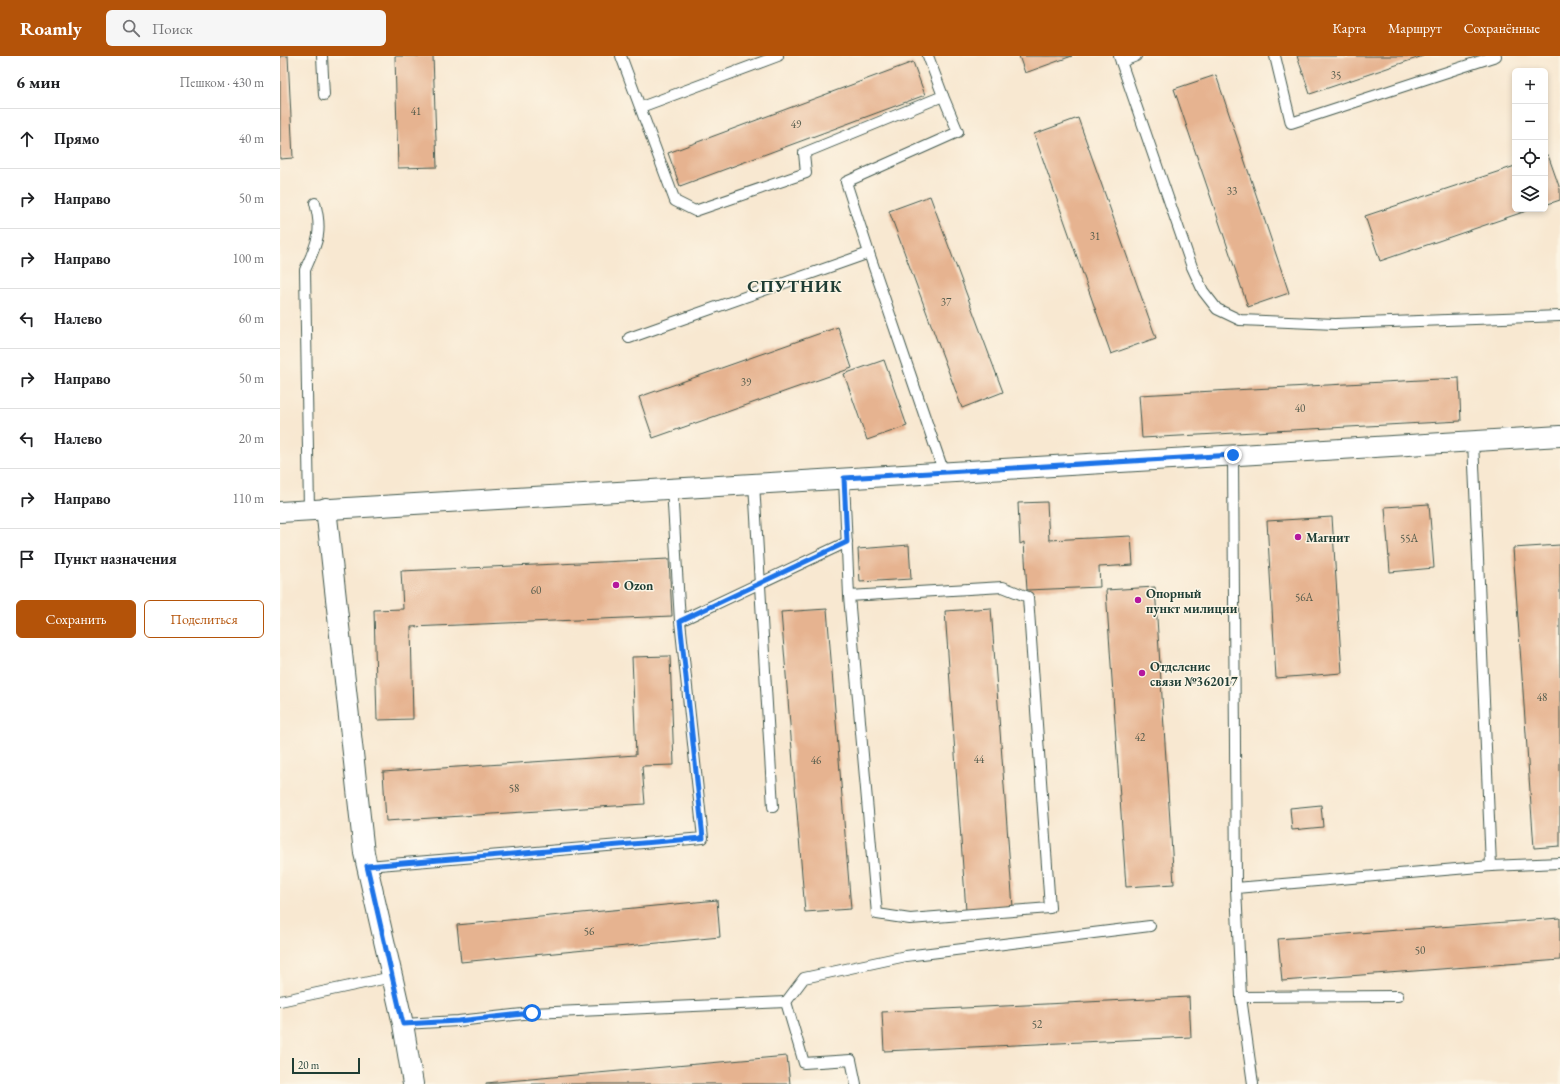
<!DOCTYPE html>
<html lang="ru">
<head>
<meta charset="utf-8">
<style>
	:root { --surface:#fff; --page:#f6f6f6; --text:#202124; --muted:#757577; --line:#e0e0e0; --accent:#b45309 }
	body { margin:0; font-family:"EB Garamond",serif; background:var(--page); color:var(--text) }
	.controls { position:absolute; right:12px; top:12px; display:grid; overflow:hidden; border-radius:6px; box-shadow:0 2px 6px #0003 }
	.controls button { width:36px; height:36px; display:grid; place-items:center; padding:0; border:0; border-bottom:1px solid var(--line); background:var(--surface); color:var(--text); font:20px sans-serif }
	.scale { position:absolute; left:12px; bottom:10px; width:68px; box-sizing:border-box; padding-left:4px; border:2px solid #1f3d34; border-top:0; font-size:11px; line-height:14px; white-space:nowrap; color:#1f3d34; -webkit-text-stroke:3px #fcf5e5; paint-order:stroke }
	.stop { position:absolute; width:12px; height:12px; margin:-9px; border:3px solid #1a73e8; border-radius:50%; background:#fff }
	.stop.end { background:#1a73e8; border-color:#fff; box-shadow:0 1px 4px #0008 }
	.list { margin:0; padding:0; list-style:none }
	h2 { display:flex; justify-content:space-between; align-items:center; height:52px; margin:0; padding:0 16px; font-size:17px }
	h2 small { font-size:13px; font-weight:400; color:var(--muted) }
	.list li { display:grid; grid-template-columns:26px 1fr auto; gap:12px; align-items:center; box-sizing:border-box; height:60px; padding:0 16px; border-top:1px solid var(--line) }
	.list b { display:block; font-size:15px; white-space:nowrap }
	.list em { font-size:13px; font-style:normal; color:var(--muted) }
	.actions { display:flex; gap:8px; padding:12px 16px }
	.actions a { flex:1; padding:9px 0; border:1px solid var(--accent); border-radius:6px; text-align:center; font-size:14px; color:var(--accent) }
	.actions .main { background:var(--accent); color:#fff }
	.icon { flex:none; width:22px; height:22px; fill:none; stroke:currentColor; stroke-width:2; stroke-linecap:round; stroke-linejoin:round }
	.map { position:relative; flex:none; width:1280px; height:1028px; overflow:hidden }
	header { display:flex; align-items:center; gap:24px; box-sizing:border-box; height:56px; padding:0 20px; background:var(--accent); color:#fff }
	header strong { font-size:19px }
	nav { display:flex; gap:22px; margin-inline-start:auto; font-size:14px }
	.search { width:280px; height:36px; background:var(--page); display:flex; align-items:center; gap:10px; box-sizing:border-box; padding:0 14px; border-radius:6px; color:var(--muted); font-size:15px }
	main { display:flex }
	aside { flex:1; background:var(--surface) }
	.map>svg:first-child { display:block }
	.building { fill:#e6b390 }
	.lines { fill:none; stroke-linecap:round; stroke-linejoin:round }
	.lane-casing { stroke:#40574c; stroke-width:12 }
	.street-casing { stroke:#40574c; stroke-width:22 }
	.lane { stroke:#fff; stroke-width:10 }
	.street { stroke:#fff; stroke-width:20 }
	.route { stroke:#1a73e8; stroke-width:5 }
	.poi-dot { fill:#b5179e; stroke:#fcf5e5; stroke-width:1.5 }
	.labels { text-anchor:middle; stroke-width:3; stroke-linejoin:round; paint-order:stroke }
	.number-label { font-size:11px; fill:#515a4b }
	.poi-label { font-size:13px; font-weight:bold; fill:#1f3d34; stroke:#fcf5e5; text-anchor:start }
	.district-label { font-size:17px; font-weight:bold; letter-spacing:1px; fill:#1f3d34; stroke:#fcf5e5 }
</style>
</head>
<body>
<header>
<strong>Roamly</strong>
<div class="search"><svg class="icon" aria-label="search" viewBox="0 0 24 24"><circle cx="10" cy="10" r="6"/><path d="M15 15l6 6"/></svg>Поиск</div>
<nav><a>Карта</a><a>Маршрут</a><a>Сохранённые</a></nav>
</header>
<main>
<aside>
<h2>6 мин<small>Пешком · 430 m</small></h2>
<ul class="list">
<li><svg class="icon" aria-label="ahead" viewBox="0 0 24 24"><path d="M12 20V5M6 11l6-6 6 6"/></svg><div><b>Прямо</b></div><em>40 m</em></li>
<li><svg class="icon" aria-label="right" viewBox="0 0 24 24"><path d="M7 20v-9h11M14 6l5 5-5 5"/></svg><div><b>Направо</b></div><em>50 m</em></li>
<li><svg class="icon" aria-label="right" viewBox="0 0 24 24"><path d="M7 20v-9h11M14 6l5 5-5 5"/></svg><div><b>Направо</b></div><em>100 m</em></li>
<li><svg class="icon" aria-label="left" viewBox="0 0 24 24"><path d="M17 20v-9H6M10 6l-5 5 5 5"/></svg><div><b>Налево</b></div><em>60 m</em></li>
<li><svg class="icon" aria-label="right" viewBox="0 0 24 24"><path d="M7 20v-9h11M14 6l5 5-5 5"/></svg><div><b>Направо</b></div><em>50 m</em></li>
<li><svg class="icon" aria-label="left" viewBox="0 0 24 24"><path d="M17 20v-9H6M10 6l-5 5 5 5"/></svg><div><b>Налево</b></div><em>20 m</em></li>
<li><svg class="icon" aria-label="right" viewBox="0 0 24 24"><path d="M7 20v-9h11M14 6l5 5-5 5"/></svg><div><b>Направо</b></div><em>110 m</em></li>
<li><svg class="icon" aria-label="arrive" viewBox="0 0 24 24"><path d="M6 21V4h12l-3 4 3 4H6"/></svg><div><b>Пункт назначения</b></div></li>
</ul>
<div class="actions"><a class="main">Сохранить</a><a>Поделиться</a></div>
</aside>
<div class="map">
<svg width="1280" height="1028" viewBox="0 0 1280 1028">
	<rect width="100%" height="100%" fill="#fcf5e5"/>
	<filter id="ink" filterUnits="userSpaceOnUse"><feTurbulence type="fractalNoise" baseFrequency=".025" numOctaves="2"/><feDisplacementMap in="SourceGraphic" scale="8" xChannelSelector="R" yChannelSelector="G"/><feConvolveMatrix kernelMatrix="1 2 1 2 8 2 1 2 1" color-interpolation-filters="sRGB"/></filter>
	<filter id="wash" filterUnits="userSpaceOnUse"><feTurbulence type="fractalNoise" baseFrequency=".012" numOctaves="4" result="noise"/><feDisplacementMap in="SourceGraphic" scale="16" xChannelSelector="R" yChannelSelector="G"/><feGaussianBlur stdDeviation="0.9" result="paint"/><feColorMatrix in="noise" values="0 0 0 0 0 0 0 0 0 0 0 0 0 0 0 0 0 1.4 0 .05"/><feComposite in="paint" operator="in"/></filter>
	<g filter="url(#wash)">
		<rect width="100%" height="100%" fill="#f8e8d1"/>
		<g id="blocks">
			<g class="building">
				<path d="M 0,0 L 8,0 L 13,102 L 0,103 Z"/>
				<path d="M 115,0 L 153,0 L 157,111 L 118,112 Z"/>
				<path d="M 739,0 L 792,0 L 745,17 Z"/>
				<path d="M 1017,0 L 1143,0 L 1030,38 Z"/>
				<path d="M 633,6 L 645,39 L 400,130 L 388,97 Z"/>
				<path d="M 936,19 L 1009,237 L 968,251 L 894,33 Z"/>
				<path d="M 798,62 L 876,282 L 831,298 L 754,78 Z"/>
				<path d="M 1268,99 L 1280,133 L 1280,144 L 1265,149 L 1265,100 Z"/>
				<path d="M 1235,110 L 1235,153 L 1252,153 L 1100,205 L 1085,160 Z"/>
				<path d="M 650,140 L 723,336 L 682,352 L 609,155 Z"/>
				<path d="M 558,271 L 572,312 L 373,382 L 359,341 Z"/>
				<path d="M 604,304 L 627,370 L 587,384 L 564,318 Z"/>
				<path d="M 1179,322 L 1181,365 L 862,382 L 859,339 Z"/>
				<path d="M 767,446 L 769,484 L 851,480 L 853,509 L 819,511 L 820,531 L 747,534 L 744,486 L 740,488 L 738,447 Z"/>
				<path d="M 1149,448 L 1154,512 L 1110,516 L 1105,451 Z"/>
				<path d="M 1052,461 L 1062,617 L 996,622 L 987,465 Z"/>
				<path d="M 629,489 L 631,523 L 580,526 L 578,493 Z"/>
				<path d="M 1280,489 L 1280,790 L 1254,792 L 1233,492 Z"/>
				<path d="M 389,503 L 392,560 L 131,571 L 133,663 L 97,664 L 94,554 L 123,553 L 121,515 Z"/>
				<path d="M 875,531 L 894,828 L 846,831 L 826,534 Z"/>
				<path d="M 711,552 L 733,852 L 686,855 L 665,555 Z"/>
				<path d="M 547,553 L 571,853 L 525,856 L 501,556 Z"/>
				<path d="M 390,600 L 394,709 L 362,710 L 365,748 L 106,765 L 103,716 L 356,699 L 352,601 Z"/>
				<path d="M 1041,749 L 1043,771 L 1012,774 L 1010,752 Z"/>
				<path d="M 437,844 L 440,881 L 181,906 L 177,869 Z"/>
				<path d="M 1280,862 L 1280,904 L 1002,925 L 998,883 Z"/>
				<path d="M 909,941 L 911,981 L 604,995 L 602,956 Z"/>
				<path d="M 507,1000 L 510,1028 L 206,1028 L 206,1027 Z"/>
			</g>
		</g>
	</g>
	<g filter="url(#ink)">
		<use href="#blocks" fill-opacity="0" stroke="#40574c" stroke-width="1"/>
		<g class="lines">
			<g class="lane-casing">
				<g id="lane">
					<path d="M 42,0 L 44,39"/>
					<path d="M 341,0 L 395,145 L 415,155 L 526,117 L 524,97 L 663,40 L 648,0"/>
					<path d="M 839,0 L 912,211 L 923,235 L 937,253 L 960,264 L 1055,268 L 1280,260"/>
					<path d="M 995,0 L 1011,67 L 1216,0"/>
					<path d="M 841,6 L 856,0"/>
					<path d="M 663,40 L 678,76 L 566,126 L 589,197 L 664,417"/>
					<path d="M 361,51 L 498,0"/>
					<path d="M 349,282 L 589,197"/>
					<path d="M 1193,385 L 1211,810"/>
					<path d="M 953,399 L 956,832 L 961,941 L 973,1028"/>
					<path d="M 564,423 L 569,540 L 597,858 L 630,863 L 770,852 L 748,541 L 723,531 L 569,540"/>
					<path d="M 474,427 L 493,751"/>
					<path d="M 29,454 L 25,214 C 37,187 43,177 35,147"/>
					<path d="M 400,565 L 567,486"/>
					<path d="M 87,810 L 423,782 L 400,565 L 392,432"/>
					<path d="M 956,832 L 1211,810 L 1280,807"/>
					<path d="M 961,941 L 1118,940"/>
					<path d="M 0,945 L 112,921"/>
					<path d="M 506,946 L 524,922 L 626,900 L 870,870"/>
					<path d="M 123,968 L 178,965 L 252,957 L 506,946 L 524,1007 L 571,1004 L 576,1028"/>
				</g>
			</g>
			<g class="street-casing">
				<g id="street">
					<path d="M 46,452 L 84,797 L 123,968 L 133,1028"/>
					<path d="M 0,456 L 1280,380"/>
				</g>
			</g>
			<use href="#lane" class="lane"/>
			<use href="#street" class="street"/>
		</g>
	</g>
	<g class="lines" filter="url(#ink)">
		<path class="route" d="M 252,957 L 178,965 L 123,968 L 87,810 L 423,782 L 400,565 L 567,486 L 564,422 L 953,399"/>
	</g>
	<g class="poi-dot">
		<circle cx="1018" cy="481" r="4"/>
		<circle cx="336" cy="529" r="4"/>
		<circle cx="858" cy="544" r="4"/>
		<circle cx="862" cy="617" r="4"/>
	</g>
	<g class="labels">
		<g class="number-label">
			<text x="1056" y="23">35</text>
			<text x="136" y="59">41</text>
			<text x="516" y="72">49</text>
			<text x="952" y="139">33</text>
			<text x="815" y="184">31</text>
			<text x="666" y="250">37</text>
			<text x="466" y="330">39</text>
			<text x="1020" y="356">40</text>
			<text x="1129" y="486">55А</text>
			<text x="256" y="538">60</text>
			<text x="1024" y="545">56А</text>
			<text x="1262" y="645">48</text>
			<text x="860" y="685">42</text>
			<text x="699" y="707">44</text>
			<text x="536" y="708">46</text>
			<text x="234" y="736">58</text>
			<text x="309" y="879">56</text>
			<text x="1140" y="898">50</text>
			<text x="757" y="972">52</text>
		</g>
		<g class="poi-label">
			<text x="1026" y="486">Магнит</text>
			<text x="344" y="534">Ozon</text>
			<text x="866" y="542">Опорный<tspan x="866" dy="15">пункт милиции</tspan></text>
			<text x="870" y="615">Отделение<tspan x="870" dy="15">связи №362017</tspan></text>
		</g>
		<g class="district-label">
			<text x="515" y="236">СПУТНИК</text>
		</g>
	</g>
</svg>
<div class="controls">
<button>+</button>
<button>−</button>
<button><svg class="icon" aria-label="locate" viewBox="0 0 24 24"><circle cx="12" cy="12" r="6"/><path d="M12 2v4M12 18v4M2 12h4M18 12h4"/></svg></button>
<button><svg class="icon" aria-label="layers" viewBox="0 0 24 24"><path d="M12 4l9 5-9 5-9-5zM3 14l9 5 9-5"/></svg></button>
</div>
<div class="scale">20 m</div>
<div class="stop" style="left:252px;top:957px"></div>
<div class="stop end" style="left:953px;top:399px"></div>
</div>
</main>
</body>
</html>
